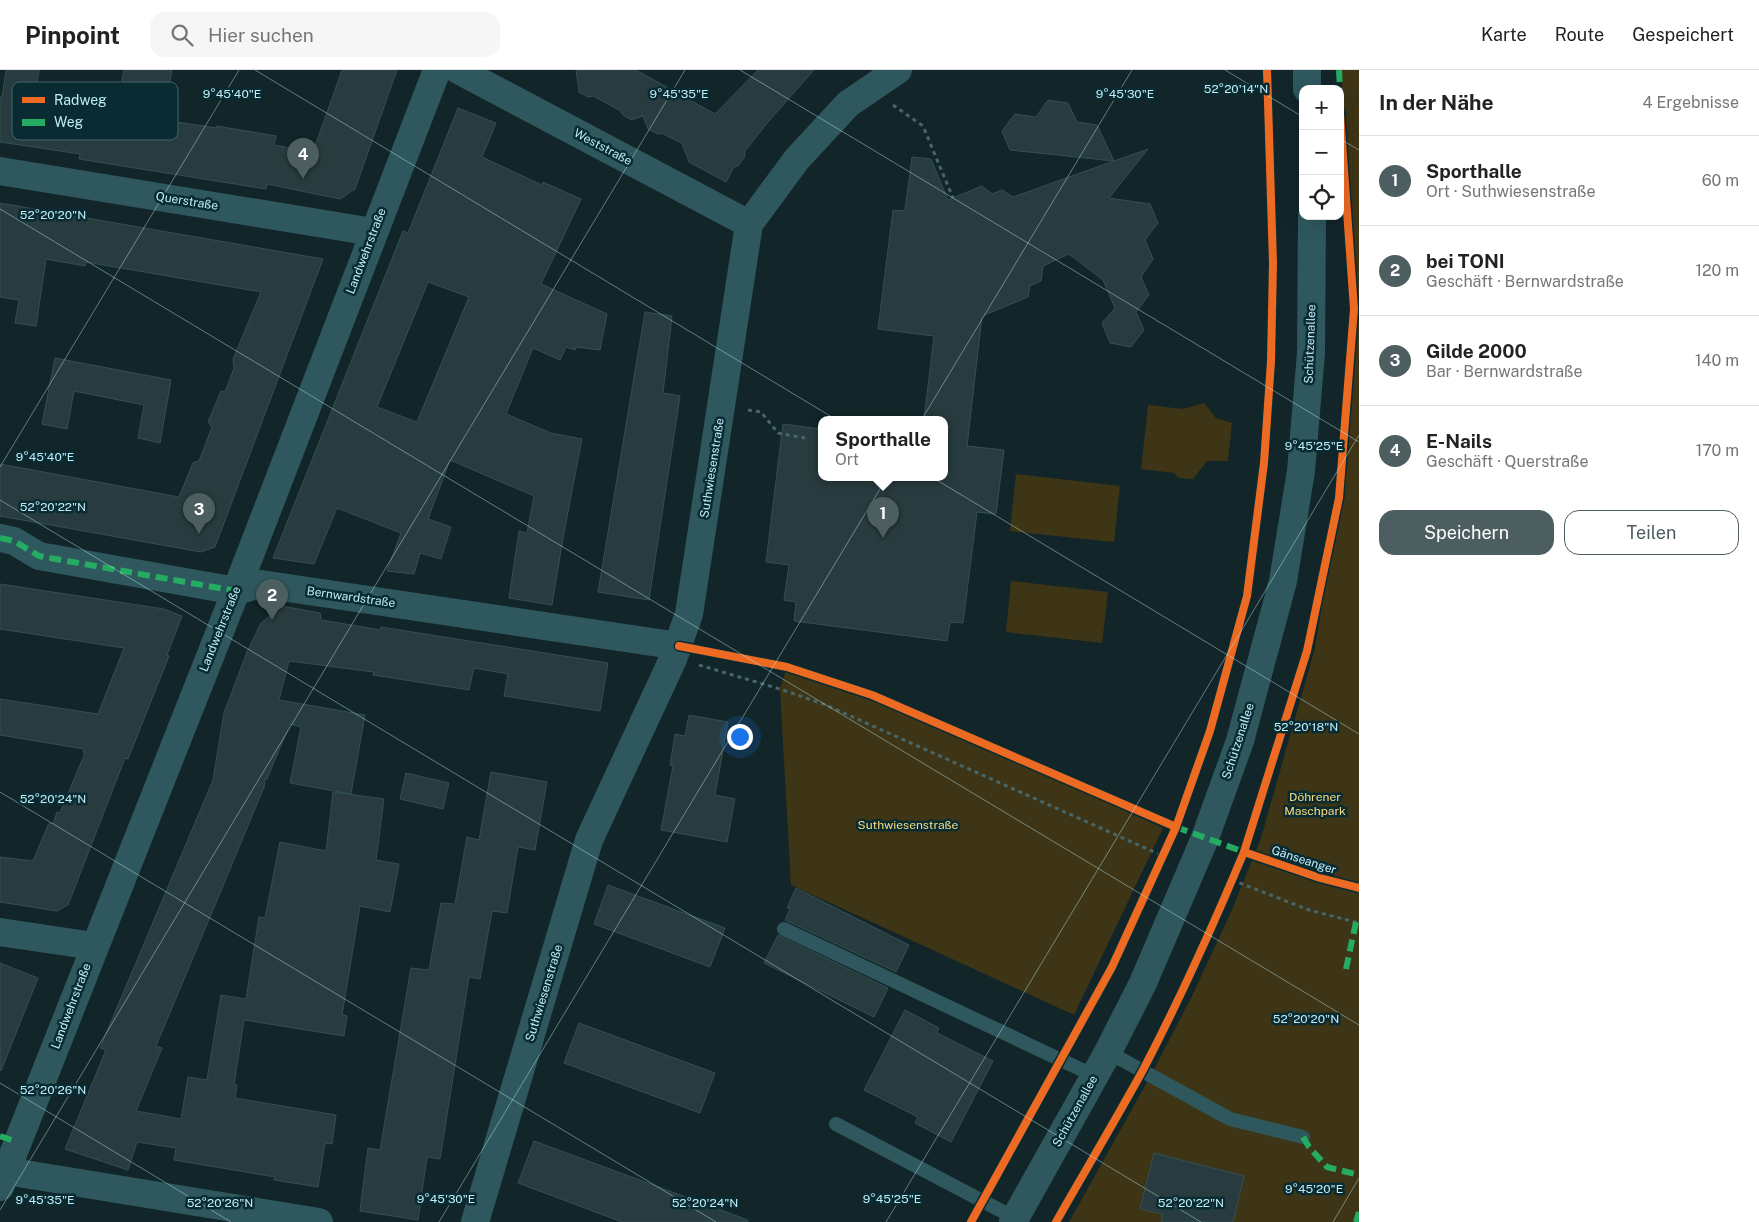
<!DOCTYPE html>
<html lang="de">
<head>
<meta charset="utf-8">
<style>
	:root { --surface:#fff; --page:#f6f6f6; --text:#222; --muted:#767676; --line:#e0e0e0; --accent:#4d5e61 }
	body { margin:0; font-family:"Public Sans",sans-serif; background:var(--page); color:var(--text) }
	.controls { position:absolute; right:15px; top:15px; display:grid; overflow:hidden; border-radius:10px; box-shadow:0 5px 20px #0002 }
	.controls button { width:45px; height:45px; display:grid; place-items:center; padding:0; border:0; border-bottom:1px solid var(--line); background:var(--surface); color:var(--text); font:25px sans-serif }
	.you { position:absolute; left:739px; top:666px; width:18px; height:18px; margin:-12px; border:4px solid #fff; border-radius:50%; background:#1a73e8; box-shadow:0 0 0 8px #1a73e833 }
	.badge { display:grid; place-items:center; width:32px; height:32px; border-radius:50%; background:var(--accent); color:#fff; font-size:16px; font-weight:700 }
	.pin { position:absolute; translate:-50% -41px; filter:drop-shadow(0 1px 2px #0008) }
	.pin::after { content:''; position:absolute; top:26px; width:18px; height:15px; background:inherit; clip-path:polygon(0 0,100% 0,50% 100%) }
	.popup { position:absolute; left:818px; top:346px; width:130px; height:65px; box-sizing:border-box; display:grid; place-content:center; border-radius:10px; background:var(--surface); filter:drop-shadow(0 1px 4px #0005); font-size:16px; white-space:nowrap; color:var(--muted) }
	.popup b { font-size:19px; color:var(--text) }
	.popup::after { content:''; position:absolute; left:50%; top:100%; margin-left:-10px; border:10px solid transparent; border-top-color:var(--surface) }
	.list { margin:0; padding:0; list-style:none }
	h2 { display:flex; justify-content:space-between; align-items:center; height:65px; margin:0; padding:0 20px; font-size:21px }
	h2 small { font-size:16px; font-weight:400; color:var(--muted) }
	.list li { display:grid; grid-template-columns:32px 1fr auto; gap:15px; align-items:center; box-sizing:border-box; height:90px; padding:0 20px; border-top:1px solid var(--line) }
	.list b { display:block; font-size:19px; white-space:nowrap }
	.list p { margin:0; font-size:16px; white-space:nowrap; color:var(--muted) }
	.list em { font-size:16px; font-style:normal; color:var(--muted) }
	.actions { display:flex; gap:10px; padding:15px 20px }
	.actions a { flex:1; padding:11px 0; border:1px solid var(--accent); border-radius:15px; text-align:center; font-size:18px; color:var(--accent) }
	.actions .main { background:var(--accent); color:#fff }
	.icon { flex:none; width:28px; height:28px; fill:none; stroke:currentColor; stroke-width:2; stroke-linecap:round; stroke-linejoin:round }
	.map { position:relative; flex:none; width:1359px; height:1152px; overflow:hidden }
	header { display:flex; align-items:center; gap:30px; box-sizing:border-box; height:70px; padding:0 25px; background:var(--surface); border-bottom:1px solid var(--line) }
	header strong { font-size:24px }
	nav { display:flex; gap:28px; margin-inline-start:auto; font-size:18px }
	.search { width:350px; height:45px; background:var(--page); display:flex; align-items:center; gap:12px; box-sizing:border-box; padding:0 18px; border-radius:15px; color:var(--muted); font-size:19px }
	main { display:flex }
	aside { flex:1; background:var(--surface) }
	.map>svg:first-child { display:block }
	.green { fill:#3d3515 }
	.building { fill:#283b3e; stroke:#325055; fill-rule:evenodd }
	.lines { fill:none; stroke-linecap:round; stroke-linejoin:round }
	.path { stroke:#47666a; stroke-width:3; stroke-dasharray:4 4; stroke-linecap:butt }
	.service { stroke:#2e585e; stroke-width:14 }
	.minor { stroke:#2e585e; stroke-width:28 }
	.tertiary { stroke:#2e585e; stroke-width:28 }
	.quiet { stroke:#26ab63; stroke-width:6; stroke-dasharray:12 6; stroke-linecap:butt }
	.cycleway-casing { stroke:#092b31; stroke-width:11 }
	.cycleway { stroke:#ed6a23; stroke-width:8 }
	.ticks { fill:none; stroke:#bfedf7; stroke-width:1; stroke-opacity:0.45 }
	.labels { text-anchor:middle; stroke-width:5; stroke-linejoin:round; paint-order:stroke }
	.street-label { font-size:12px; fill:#bfedf7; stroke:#092b31 }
	.park-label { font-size:12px; fill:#f9db81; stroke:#092b31 }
	.key { fill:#092b31; stroke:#40656c; stroke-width:1 }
	.key-label { font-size:14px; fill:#bfedf7 }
	.ticks-label { font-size:12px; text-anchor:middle; fill:#bfedf7; stroke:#092b31; stroke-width:5; stroke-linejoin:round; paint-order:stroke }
</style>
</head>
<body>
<header>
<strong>Pinpoint</strong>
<div class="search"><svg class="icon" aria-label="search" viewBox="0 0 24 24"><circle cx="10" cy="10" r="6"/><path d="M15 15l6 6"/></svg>Hier suchen</div>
<nav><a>Karte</a><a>Route</a><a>Gespeichert</a></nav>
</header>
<main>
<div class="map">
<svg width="1359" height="1152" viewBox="0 0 1359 1152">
	<rect width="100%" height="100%" fill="#122528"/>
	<g class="green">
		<path d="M 1341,0 L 1359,0 L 1359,1152 L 1069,1152 L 1151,1005 L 1191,928 L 1231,842 L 1261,768 L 1315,578 L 1339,428 L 1354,239 L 1348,158 Z"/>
		<path d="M 1204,333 L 1216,348 L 1232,353 L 1228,391 L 1207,391 L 1193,409 L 1178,408 L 1174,403 L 1141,399 L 1148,335 L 1183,339 Z"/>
		<path d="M 1016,404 L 1120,416 L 1114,472 L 1010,461 Z"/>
		<path d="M 1011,511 L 1108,522 L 1102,573 L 1006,562 Z"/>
		<path d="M 787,597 L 872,625 L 1163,758 L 1074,945 L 791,815 L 780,619 Z"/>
	</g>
	<g class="building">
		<path d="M 6,0 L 39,0 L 35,27 L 60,31 L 59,34 L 116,43 L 124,0 L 172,0 L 163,50 L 217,58 L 217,56 L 276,66 L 274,75 L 313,82 L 342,0 L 397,0 L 355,119 L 340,129 L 267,114 L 266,119 L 79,89 L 80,84 L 0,72 L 0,27 L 2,28 Z"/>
		<path d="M 576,0 L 636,0 L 715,44 L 758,0 L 814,0 L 768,52 L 745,81 L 744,88 L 738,96 L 734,97 L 726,112 L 689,92 L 682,73 L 661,63 L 658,64 L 648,59 L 643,46 L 631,50 L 623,45 L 621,41 L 593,26 L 588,27 L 579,22 Z"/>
		<path d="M 1048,30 L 1068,33 L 1077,52 L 1097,55 L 1114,91 L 1010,80 L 1002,61 L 1015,44 L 1036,47 Z"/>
		<path d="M 458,38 L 496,53 L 482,87 L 542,115 L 543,112 L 581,129 L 541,214 L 607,244 L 600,280 L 576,277 L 575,280 L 566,277 L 560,290 L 533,278 L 506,344 L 551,363 L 582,369 L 563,468 L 552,535 L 509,528 L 519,461 L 527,463 L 534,426 L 450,390 L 428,449 L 451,457 L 441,489 L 420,483 L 414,504 L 387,501 L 401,463 L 337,438 L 314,494 L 273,488 L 403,161 L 408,163 ZM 428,212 L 469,227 L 417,352 L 377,337 Z"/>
		<path d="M 1148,79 L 1109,128 L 1150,134 L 1158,153 L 1145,170 L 1153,189 L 1141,207 L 1149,225 L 1136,242 L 1144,260 L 1131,277 L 1110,273 L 1102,253 L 1115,238 L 1103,210 L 1069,184 L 1043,196 L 1041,211 L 1030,216 L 1028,227 L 982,246 L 967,376 L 1004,380 L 996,444 L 977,442 L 963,553 L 950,552 L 947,571 L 794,551 L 796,532 L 784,530 L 789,495 L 766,492 L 783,354 L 822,359 L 822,407 L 944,407 L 944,349 L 924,349 L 934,266 L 878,259 L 893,140 L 905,141 L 912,87 L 931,89 L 948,130 L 982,116 L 992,124 L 1002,120 L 1013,127 Z"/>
		<path d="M 0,133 L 323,189 L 215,477 L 201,482 L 0,446 L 0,394 L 179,427 L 193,393 L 199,391 L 212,357 L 208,352 L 221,321 L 225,322 L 234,298 L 233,289 L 261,222 L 86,192 L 85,196 L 46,189 L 36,256 L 15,253 L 19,230 L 0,227 Z"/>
		<path d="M 645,242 L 672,246 L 663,323 L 680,326 L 649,530 L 598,522 Z"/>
		<path d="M 55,288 L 171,310 L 160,373 L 138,368 L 144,335 L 74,321 L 67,359 L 42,354 Z"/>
		<path d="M 0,514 L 164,539 L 182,546 L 167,585 L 169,586 L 128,689 L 125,688 L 68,835 L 57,841 L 0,832 L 0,787 L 33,791 L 49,753 L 53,754 L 57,742 L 60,743 L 85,683 L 83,682 L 84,679 L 0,665 L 0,629 L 98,644 L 124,578 L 0,559 Z"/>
		<path d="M 282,536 L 320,543 L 321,550 L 381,560 L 381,557 L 608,593 L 600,641 L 504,626 L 508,604 L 474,598 L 469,620 L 373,605 L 374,602 L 289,591 L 279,630 L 365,645 L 351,724 L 290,713 L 301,657 L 290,654 L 267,709 L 265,709 L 264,717 L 228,804 L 156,976 L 162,978 L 136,1041 L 181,1049 L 188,1007 L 207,1010 L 221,925 L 246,929 L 259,847 L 265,848 L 280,772 L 326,781 L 333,722 L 384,729 L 376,790 L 399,794 L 390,842 L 360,836 L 342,945 L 347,946 L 344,966 L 244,950 L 234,1015 L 237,1015 L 235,1028 L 336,1045 L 332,1074 L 325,1073 L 318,1117 L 274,1110 L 275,1107 L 174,1090 L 176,1078 L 137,1072 L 128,1100 L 65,1079 L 106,980 L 100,978 L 213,710 L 224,643 L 247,582 L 261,553 Z"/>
		<path d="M 689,645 L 728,652 L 715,725 L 735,729 L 727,772 L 661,760 L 673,696 L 670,695 L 675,664 L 685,666 Z"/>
		<path d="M 491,702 L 547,712 L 535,780 L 518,777 L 507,843 L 492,841 L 480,909 L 469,907 L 440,1089 L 427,1087 L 418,1150 L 360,1141 L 368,1078 L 380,1080 L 411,898 L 429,900 L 441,833 L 455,834 L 467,767 L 479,770 Z"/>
		<path d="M 406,703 L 449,713 L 443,739 L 400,729 Z"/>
		<path d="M 608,815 L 725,858 L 710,897 L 594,854 Z"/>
		<path d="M 796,818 L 909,875 L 896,902 L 785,850 L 790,839 L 787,838 Z"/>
		<path d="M 778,865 L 888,918 L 874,947 L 764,893 Z"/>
		<path d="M 0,893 L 38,908 L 1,1001 L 0,1000 Z"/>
		<path d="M 905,940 L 939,958 L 937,963 L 993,991 L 951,1072 L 915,1053 L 918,1047 L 864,1020 Z"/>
		<path d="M 579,953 L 715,1003 L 700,1043 L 564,993 Z"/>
		<path d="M 534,1071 L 748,1150 L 747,1152 L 622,1152 L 518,1113 Z"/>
		<path d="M 1154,1083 L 1244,1106 L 1233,1152 L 1161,1152 L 1163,1144 L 1140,1139 Z"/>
	</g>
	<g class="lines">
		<g class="path">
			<path d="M 893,35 L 923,56 L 953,128"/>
			<path d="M 748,340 L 761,342 L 778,363 L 805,368"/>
			<path d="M 699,595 L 780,619 L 826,635 L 1163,786"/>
			<path d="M 1232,810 L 1309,840 L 1359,853"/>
		</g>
		<g class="service">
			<path d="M 784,859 L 1095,1006"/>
			<path d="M 1108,982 L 1230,1049 L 1303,1067"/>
			<path d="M 836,1054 L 1015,1148"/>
		</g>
		<g class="minor">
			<path d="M 458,0 L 749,154"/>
			<path d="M 0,101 L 373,162"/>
			<path d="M 0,468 L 14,471 L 39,486 L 236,521 L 261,514 L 679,576"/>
			<path d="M 0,862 L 94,876"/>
			<path d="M 6,1101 L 319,1152"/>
			<path d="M 0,1117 L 236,521 L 437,0"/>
			<path d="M 475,1152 L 589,770 L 673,589 L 689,544 L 749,154 L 797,89 L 848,34 L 898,0"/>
		</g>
		<g class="tertiary">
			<path d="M 1307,0 L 1307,19"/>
			<path d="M 1013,1152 L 1108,982 L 1143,913 L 1205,768 L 1240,671 L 1283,511 L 1301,401 L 1311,283 L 1312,146"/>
		</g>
		<g class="quiet">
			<path d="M 1339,0 L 1340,19"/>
			<path d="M 0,468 L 14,471 L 39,486 L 236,521"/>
			<path d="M 1176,757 L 1244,782"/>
			<path d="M 1346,899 L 1356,852"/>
			<path d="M 0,1066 L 17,1072"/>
			<path d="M 1303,1067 L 1309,1077 L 1327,1097 L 1359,1105"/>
			<path d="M 1356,1152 L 1359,1142"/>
		</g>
		<g class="cycleway-casing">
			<g id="cycleway">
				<path d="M 679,576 L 787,597 L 872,625 L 1176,757"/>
				<path d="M 1244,782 L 1320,808 L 1359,818"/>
				<path d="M 971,1152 L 1112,897 L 1176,757 L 1210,661 L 1247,526 L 1264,393 L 1271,291 L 1273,193 L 1267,0"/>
				<path d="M 1056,1152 C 1085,1101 1115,1051 1143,1000 C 1180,929 1213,856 1244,782 L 1307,581 L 1339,428 L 1354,239 L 1340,43"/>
			</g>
		</g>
		<use href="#cycleway" class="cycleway"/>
	</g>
	<path class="ticks" d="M 255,0 L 1359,664M 740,0 L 1359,372M 1225,0 L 1303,47M 1340,69 L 1359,80M 0,139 L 1359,955M 0,397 L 239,0M 0,430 L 1201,1152M 0,722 L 716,1152M 0,1013 L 231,1152M 0,1140 L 685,0M 439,1152 L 1132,0M 886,1152 L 1359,365M 1333,1152 L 1359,1108"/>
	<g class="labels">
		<g class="street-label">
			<text transform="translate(603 77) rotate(28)" y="4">Weststraße</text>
			<text transform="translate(187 131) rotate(9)" y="4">Querstraße</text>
			<text transform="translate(366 181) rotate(-69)" y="4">Landwehrstraße</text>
			<text transform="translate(1310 274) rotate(-88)" y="4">Schützenallee</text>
			<text transform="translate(712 398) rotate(-81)" y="4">Suthwiesenstraße</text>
			<text transform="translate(351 527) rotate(8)" y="4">Bernwardstraße</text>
			<text transform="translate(220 559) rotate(-68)" y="4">Landwehrstraße</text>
			<text transform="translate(1238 671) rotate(-72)" y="4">Schützenallee</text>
			<text transform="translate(1304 790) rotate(18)" y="4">Gänseanger</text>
			<text transform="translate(544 923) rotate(-73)" y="4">Suthwiesenstraße</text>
			<text transform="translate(71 936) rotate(-69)" y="4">Landwehrstraße</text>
			<text transform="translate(1075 1041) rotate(-61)" y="4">Schützenallee</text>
		</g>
		<g class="park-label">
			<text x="1315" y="731">Döhrener<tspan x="1315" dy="14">Maschpark</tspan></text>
			<text x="908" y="759">Suthwiesenstraße</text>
		</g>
	</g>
	<rect x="12" y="12" width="166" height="58" rx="8" class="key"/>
	<rect x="22" y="27" width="23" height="6" fill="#ed6a23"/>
	<rect x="22" y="49" width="23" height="7" fill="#26ab63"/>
	<g class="key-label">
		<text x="54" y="35">Radweg</text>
		<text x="54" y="57">Weg</text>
	</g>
	<g class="ticks-label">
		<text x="1236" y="23">52°20'14"N</text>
		<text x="679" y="28">9°45'35"E</text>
		<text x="232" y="28">9°45'40"E</text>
		<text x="1125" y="28">9°45'30"E</text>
		<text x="53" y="149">52°20'20"N</text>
		<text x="1314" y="380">9°45'25"E</text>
		<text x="45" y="391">9°45'40"E</text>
		<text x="53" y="441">52°20'22"N</text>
		<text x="1306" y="661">52°20'18"N</text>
		<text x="53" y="733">52°20'24"N</text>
		<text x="1306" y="953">52°20'20"N</text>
		<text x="53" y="1024">52°20'26"N</text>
		<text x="1314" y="1123">9°45'20"E</text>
		<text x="446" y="1133">9°45'30"E</text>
		<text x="892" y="1133">9°45'25"E</text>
		<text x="45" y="1134">9°45'35"E</text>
		<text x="220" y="1137">52°20'26"N</text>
		<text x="705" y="1137">52°20'24"N</text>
		<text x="1191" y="1137">52°20'22"N</text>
	</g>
</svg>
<div class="controls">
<button>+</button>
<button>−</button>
<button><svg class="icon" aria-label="locate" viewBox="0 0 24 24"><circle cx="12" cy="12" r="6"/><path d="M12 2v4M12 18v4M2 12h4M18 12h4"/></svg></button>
</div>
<div class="you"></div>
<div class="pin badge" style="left:883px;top:468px">1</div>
<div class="popup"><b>Sporthalle</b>Ort</div>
<div class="pin badge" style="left:272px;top:550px">2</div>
<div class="pin badge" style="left:199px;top:464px">3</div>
<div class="pin badge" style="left:303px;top:109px">4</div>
</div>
<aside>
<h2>In der Nähe<small>4 Ergebnisse</small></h2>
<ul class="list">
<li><span class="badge">1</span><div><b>Sporthalle</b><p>Ort · Suthwiesenstraße</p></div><em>60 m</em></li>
<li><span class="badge">2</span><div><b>bei TONI</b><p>Geschäft · Bernwardstraße</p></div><em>120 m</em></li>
<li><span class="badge">3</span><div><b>Gilde 2000</b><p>Bar · Bernwardstraße</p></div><em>140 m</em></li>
<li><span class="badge">4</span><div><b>E-Nails</b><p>Geschäft · Querstraße</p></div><em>170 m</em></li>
</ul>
<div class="actions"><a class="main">Speichern</a><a>Teilen</a></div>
</aside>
</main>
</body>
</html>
